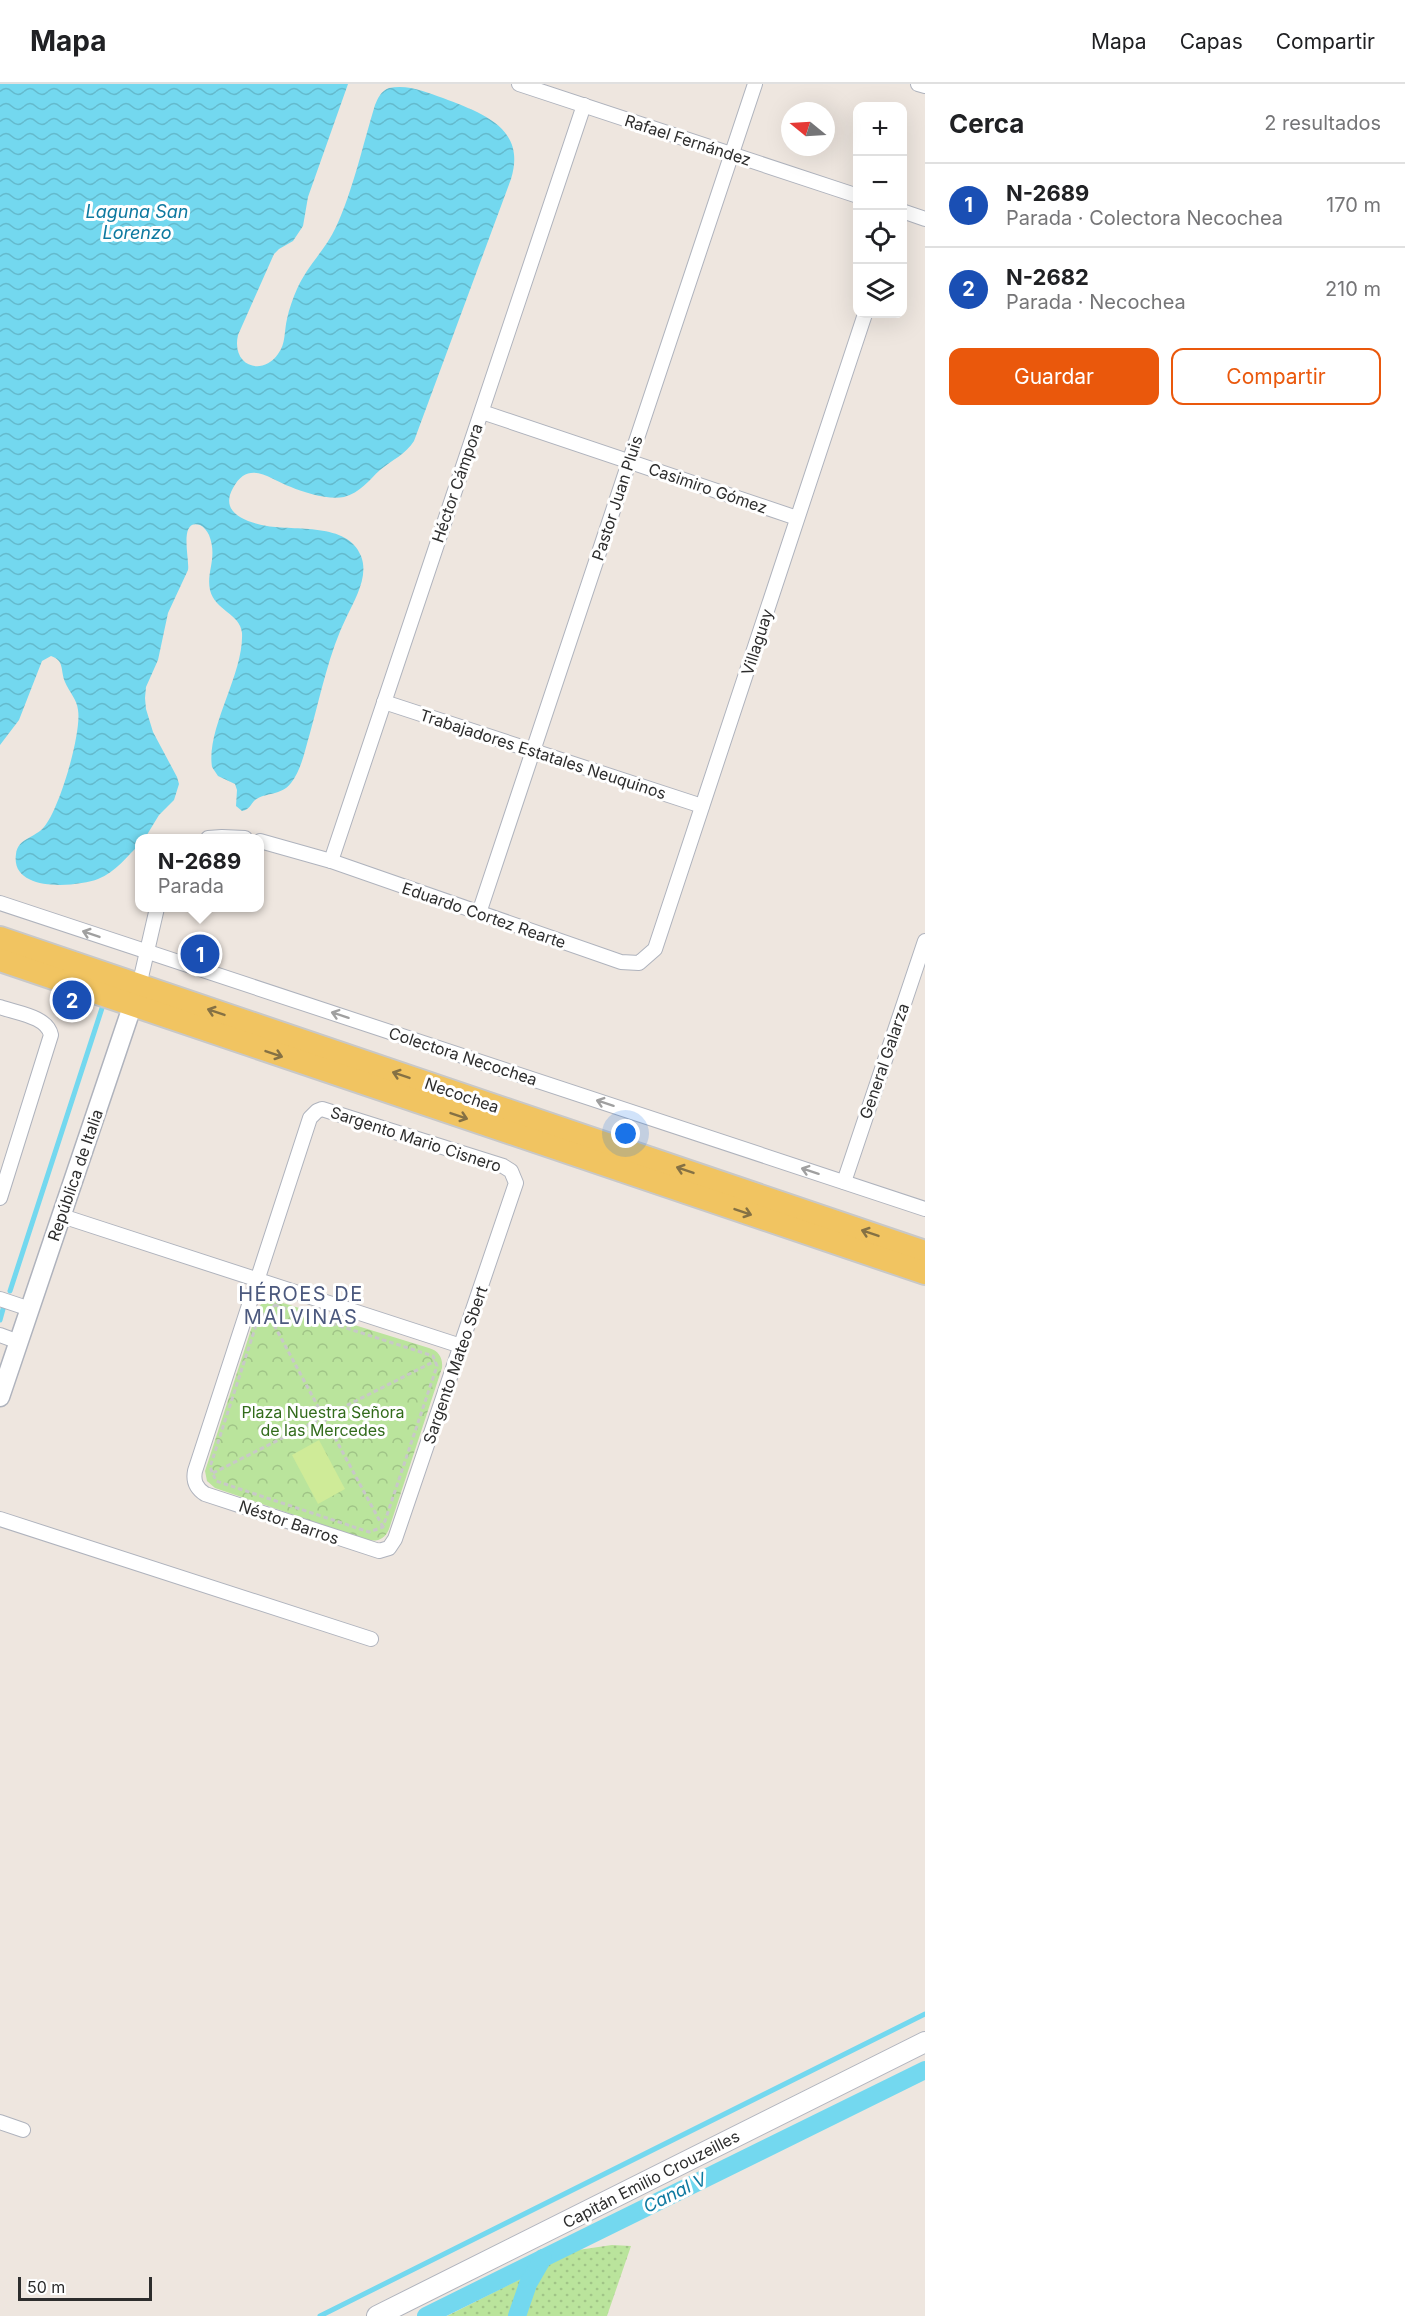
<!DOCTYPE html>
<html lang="es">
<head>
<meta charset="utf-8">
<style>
	:root { --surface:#fff; --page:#f2f2f2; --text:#202124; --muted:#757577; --line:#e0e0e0; --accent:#ea580c }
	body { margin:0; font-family:Inter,sans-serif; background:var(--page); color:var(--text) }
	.controls { position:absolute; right:18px; top:18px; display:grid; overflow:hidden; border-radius:12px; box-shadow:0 6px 24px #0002 }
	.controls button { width:54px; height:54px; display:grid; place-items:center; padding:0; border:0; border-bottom:2px solid var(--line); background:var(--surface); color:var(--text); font:30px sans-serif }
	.compass { position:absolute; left:781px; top:18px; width:54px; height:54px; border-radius:50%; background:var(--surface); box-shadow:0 6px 24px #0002; rotate:288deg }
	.scale { position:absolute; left:18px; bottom:15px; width:134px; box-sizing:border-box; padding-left:6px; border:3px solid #2d2d2d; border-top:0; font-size:16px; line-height:21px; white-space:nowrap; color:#2d2d2d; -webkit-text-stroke:4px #fff; paint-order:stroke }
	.you { position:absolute; left:626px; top:1050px; width:21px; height:21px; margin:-15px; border:4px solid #fff; border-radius:50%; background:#1a73e8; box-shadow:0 0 0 9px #1a73e833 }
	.badge { display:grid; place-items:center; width:39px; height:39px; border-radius:50%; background:var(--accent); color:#fff; font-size:20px; font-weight:700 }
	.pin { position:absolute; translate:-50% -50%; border:3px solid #fff; box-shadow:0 2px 6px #0006 }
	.popup { position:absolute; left:135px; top:750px; width:129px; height:78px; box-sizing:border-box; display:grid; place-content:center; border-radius:12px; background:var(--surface); filter:drop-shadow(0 2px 4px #0005); font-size:20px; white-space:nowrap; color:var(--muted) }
	.popup b { font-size:22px; color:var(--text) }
	.popup::after { content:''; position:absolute; left:50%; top:100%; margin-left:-12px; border:12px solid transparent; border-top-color:var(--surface) }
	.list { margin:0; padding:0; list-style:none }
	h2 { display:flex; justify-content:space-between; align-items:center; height:78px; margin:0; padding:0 24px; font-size:26px }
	h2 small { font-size:20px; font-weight:400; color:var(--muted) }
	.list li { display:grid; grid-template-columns:39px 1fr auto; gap:18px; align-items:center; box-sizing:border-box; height:84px; padding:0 24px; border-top:2px solid var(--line) }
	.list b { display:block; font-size:22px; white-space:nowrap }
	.list p { margin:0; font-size:20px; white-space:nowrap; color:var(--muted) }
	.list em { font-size:20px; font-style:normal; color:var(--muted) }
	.actions { display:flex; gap:12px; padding:18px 24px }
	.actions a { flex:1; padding:14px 0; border:2px solid var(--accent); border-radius:12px; text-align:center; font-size:21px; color:var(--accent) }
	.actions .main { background:var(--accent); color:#fff }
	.icon { flex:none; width:33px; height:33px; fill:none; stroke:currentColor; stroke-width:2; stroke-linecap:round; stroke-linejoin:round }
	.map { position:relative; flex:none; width:925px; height:2232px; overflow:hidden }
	header { display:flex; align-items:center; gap:36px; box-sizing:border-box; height:84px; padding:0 30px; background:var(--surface); border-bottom:2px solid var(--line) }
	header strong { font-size:28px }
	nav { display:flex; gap:33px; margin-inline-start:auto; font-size:21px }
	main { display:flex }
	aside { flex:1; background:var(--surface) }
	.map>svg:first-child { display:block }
	.grass { fill:url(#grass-dots) }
	.park { fill:url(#park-crowns) }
	.pitch { fill:#cfeb98 }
	.water { fill:url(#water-waves) }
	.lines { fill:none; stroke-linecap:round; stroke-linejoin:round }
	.stream { stroke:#73d8ef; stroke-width:5 }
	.canal { stroke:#73d8ef; stroke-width:18 }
	.minor-casing { stroke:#afb3bd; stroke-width:16 }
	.tertiary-casing { stroke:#afb3bd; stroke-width:21 }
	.secondary-casing { stroke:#afb3bd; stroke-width:22 }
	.primary-casing { stroke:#c8c8c8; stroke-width:26 }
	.path { stroke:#c8c8c8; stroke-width:3; stroke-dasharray:4.5 3; stroke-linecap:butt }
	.minor { stroke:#fff; stroke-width:14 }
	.tertiary { stroke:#fff; stroke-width:18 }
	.secondary { stroke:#fff; stroke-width:20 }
	.primary { stroke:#f1c461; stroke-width:22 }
	.oneway { stroke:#a0a0a0 }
	.oneway2 { stroke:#857144 }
	.labels { text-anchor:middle; stroke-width:6; stroke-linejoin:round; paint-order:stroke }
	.street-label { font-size:16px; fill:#2d2d2d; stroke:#fff }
	.park-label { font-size:16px; fill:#326b1b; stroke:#fff }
	.water-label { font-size:18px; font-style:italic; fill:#0d79a0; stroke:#fff }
	.quarter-label { font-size:20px; letter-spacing:1.5px; fill:#4c597e; stroke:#fff }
</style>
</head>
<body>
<header>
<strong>Mapa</strong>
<nav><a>Mapa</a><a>Capas</a><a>Compartir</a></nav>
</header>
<main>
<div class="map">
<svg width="925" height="2232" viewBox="0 0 925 2232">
	<defs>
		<pattern id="grass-dots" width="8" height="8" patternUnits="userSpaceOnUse" patternTransform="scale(1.5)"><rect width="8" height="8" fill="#bae49c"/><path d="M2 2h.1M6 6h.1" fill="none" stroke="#a0c487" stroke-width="1.8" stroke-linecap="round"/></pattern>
		<pattern id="park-crowns" width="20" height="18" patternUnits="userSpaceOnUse" patternTransform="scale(1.5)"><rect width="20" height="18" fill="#bae49c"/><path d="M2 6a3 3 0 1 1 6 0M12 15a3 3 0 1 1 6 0" fill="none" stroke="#a0c487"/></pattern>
		<pattern id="water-waves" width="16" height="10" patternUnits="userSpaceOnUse" patternTransform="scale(1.5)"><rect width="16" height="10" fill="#73d8ef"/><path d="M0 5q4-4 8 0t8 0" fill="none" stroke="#64bacd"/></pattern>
	</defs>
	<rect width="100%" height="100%" fill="#eee6df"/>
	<path class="grass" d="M 612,2161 L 631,2162 L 607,2232 L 447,2232 L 578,2166 Z"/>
	<path class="park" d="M 270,1215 L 429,1264 C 439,1267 443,1274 442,1284 L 389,1445 C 385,1455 378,1458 367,1456 L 215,1404 L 207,1397 L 205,1387 L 258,1224 L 265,1216 Z"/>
	<path class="pitch" d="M 319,1356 L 345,1405 L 318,1420 L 292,1371 Z"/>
	<path class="water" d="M 0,0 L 348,0 L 308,113 L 303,142 L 293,157 L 279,165 L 274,170 L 238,251 C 231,282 262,293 278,270 C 286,260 284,247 287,235 C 289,225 293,214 297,205 C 307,182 326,165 336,143 C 353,107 363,60 375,21 C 378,14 381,7 389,4 C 408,0 426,8 443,14 C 481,29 527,43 511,95 L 414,357 C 406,370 392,376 380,386 C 369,396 360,409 344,413 C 329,416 305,409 291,403 C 271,396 249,374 233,404 C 219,429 246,438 267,442 C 294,447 348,438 361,472 C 369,492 355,515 347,532 C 329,568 321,610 310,649 C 305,665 302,685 291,699 C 281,712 266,708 255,716 C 250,721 250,725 242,727 L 236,722 L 237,706 L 235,700 L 218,692 L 212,683 C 206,644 244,590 242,549 C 240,529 215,527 210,506 C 206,487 218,474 209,451 C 207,447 204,443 200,441 C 178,434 190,476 188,486 L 168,529 L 158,576 L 146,603 L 145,614 L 146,625 L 153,648 L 177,693 L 179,700 L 174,716 L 159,731 L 145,754 L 140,754 L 140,760 C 127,772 116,788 98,795 C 77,803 10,809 16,770 C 18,754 35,754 44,743 C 59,726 82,649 78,626 C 77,615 69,608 65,598 C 60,586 65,577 51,572 L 42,577 L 19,636 L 0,661 Z"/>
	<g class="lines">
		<g class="stream">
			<path d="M 10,1207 L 104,918"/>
			<path d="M 0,1236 L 3,1225"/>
			<path d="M 320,2232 L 925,1930"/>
		</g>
		<g class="canal">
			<path d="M 426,2232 L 925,1986"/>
			<path d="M 517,2232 L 528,2200 L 543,2174"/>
		</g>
		<g class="minor-casing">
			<g id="minor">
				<path d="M 519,0 L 858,112"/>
				<path d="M 918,0 L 925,2"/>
				<path d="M 902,127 L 925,135"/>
				<path d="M 482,328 L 797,434"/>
				<path d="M 384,618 L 702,722"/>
				<path d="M 208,754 L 222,753 L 245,754"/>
				<path d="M 260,757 L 331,777 L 621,878 L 639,879 L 655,865 L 865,230"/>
				<path d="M 331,777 L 584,21"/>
				<path d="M 0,819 L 925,1125"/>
				<path d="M 479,829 L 755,0"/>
				<path d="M 139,902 L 157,824"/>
				<path d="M 0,923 C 16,929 47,932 51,951 L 0,1114"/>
				<path d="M 322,1025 L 503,1082 L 511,1087 L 516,1099 L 395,1455 L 389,1464 L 379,1467 L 205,1410 C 196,1404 193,1397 195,1387 L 310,1034 L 317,1027 Z"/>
				<path d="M 844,1098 L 925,857"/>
				<path d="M 62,1132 L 461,1262"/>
				<path d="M 0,1215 L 30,1225"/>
				<path d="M 0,1251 L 19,1258"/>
				<path d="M 0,1435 L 371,1555"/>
				<path d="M 0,2038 L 23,2046"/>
			</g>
		</g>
		<g class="tertiary-casing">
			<path id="tertiary" d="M 0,1313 L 137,908"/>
		</g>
		<g class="secondary-casing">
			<path id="secondary" d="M 377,2232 L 925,1958"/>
		</g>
		<g class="primary-casing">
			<g id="primary">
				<path d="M 0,854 L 925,1168"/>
				<path d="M 0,876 L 925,1189"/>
			</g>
		</g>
		<g class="path">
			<path d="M 275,1221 L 433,1272 L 437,1282 L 383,1443 L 369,1448 L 216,1397 L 210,1383 L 258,1235 Z"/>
			<path d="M 267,1228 L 383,1443"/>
			<path d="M 213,1389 L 435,1277"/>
		</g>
		<use href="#minor" class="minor"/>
		<use href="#tertiary" class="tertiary"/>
		<use href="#secondary" class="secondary"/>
		<use href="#primary" class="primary"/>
	</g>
	<defs><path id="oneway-shaft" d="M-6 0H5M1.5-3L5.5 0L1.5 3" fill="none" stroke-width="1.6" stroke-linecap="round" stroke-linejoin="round" transform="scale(1.5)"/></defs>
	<g class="oneway">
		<use href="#oneway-shaft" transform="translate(91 850) rotate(-161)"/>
		<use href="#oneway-shaft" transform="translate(340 931) rotate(-162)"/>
		<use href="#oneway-shaft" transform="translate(605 1019) rotate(-162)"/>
		<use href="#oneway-shaft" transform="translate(810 1087) rotate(-162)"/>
	</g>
	<g class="oneway2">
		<use href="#oneway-shaft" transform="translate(216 928) rotate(-161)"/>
		<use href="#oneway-shaft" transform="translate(274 970) rotate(19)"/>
		<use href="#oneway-shaft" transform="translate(401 991) rotate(-161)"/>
		<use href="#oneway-shaft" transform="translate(459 1032) rotate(19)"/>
		<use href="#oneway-shaft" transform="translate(685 1086) rotate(-161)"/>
		<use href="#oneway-shaft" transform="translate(743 1128) rotate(19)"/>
		<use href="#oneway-shaft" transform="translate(870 1149) rotate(-161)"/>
	</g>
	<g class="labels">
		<g class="street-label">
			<text transform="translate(688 56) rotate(18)" y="6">Rafael Fernández</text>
			<text transform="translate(457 399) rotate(-71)" y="6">Héctor Cámpora</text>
			<text transform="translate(708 404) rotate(19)" y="6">Casimiro Gómez</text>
			<text transform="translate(617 414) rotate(-72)" y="6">Pastor Juan Pluis</text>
			<text transform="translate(757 558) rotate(-72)" y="6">Villaguay</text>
			<text transform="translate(543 670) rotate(18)" y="6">Trabajadores Estatales Neuquinos</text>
			<text transform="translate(484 831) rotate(19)" y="6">Eduardo Cortez Rearte</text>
			<text transform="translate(463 972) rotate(18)" y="6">Colectora Necochea</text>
			<text transform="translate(884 977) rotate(-71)" y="6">General Galarza</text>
			<text transform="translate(462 1011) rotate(19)" y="6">Necochea</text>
			<text transform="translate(416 1055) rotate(18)" y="6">Sargento Mario Cisnero</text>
			<text transform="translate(75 1091) rotate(-71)" y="6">República de Italia</text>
			<text transform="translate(455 1281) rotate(-71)" y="6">Sargento Mateo Sbert</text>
			<text transform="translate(289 1438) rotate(19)" y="6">Néstor Barros</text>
			<text transform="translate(651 2095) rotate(-27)" y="6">Capitán Emilio Crouzeilles</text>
		</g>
		<g class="park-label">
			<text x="323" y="1334">Plaza Nuestra Señora<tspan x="323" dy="18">de las Mercedes</tspan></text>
		</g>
		<g class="water-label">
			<text x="137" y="134">Laguna San<tspan x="137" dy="21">Lorenzo</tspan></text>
			<text transform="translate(675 2109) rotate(-26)" y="6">Canal V</text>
		</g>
		<g class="quarter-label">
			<text x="301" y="1217">HÉROES DE<tspan x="301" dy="23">MALVINAS</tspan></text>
		</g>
	</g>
</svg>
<div class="controls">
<button>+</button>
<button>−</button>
<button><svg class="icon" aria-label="locate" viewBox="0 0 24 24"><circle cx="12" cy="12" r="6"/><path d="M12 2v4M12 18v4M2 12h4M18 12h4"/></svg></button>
<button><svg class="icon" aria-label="layers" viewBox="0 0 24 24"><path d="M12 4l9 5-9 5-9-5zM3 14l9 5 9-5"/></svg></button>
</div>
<svg class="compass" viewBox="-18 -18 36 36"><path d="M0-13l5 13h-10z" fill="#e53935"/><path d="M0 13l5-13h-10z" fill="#757577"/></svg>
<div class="scale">50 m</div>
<div class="you"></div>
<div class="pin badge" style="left:200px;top:870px;background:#1a4fb4">1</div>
<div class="popup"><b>N-2689</b>Parada</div>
<div class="pin badge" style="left:72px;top:916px;background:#1a4fb4">2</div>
</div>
<aside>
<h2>Cerca<small>2 resultados</small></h2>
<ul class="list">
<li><span class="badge" style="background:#1a4fb4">1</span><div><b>N-2689</b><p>Parada · Colectora Necochea</p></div><em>170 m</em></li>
<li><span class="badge" style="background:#1a4fb4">2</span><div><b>N-2682</b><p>Parada · Necochea</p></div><em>210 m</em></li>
</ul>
<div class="actions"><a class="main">Guardar</a><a>Compartir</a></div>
</aside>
</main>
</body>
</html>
